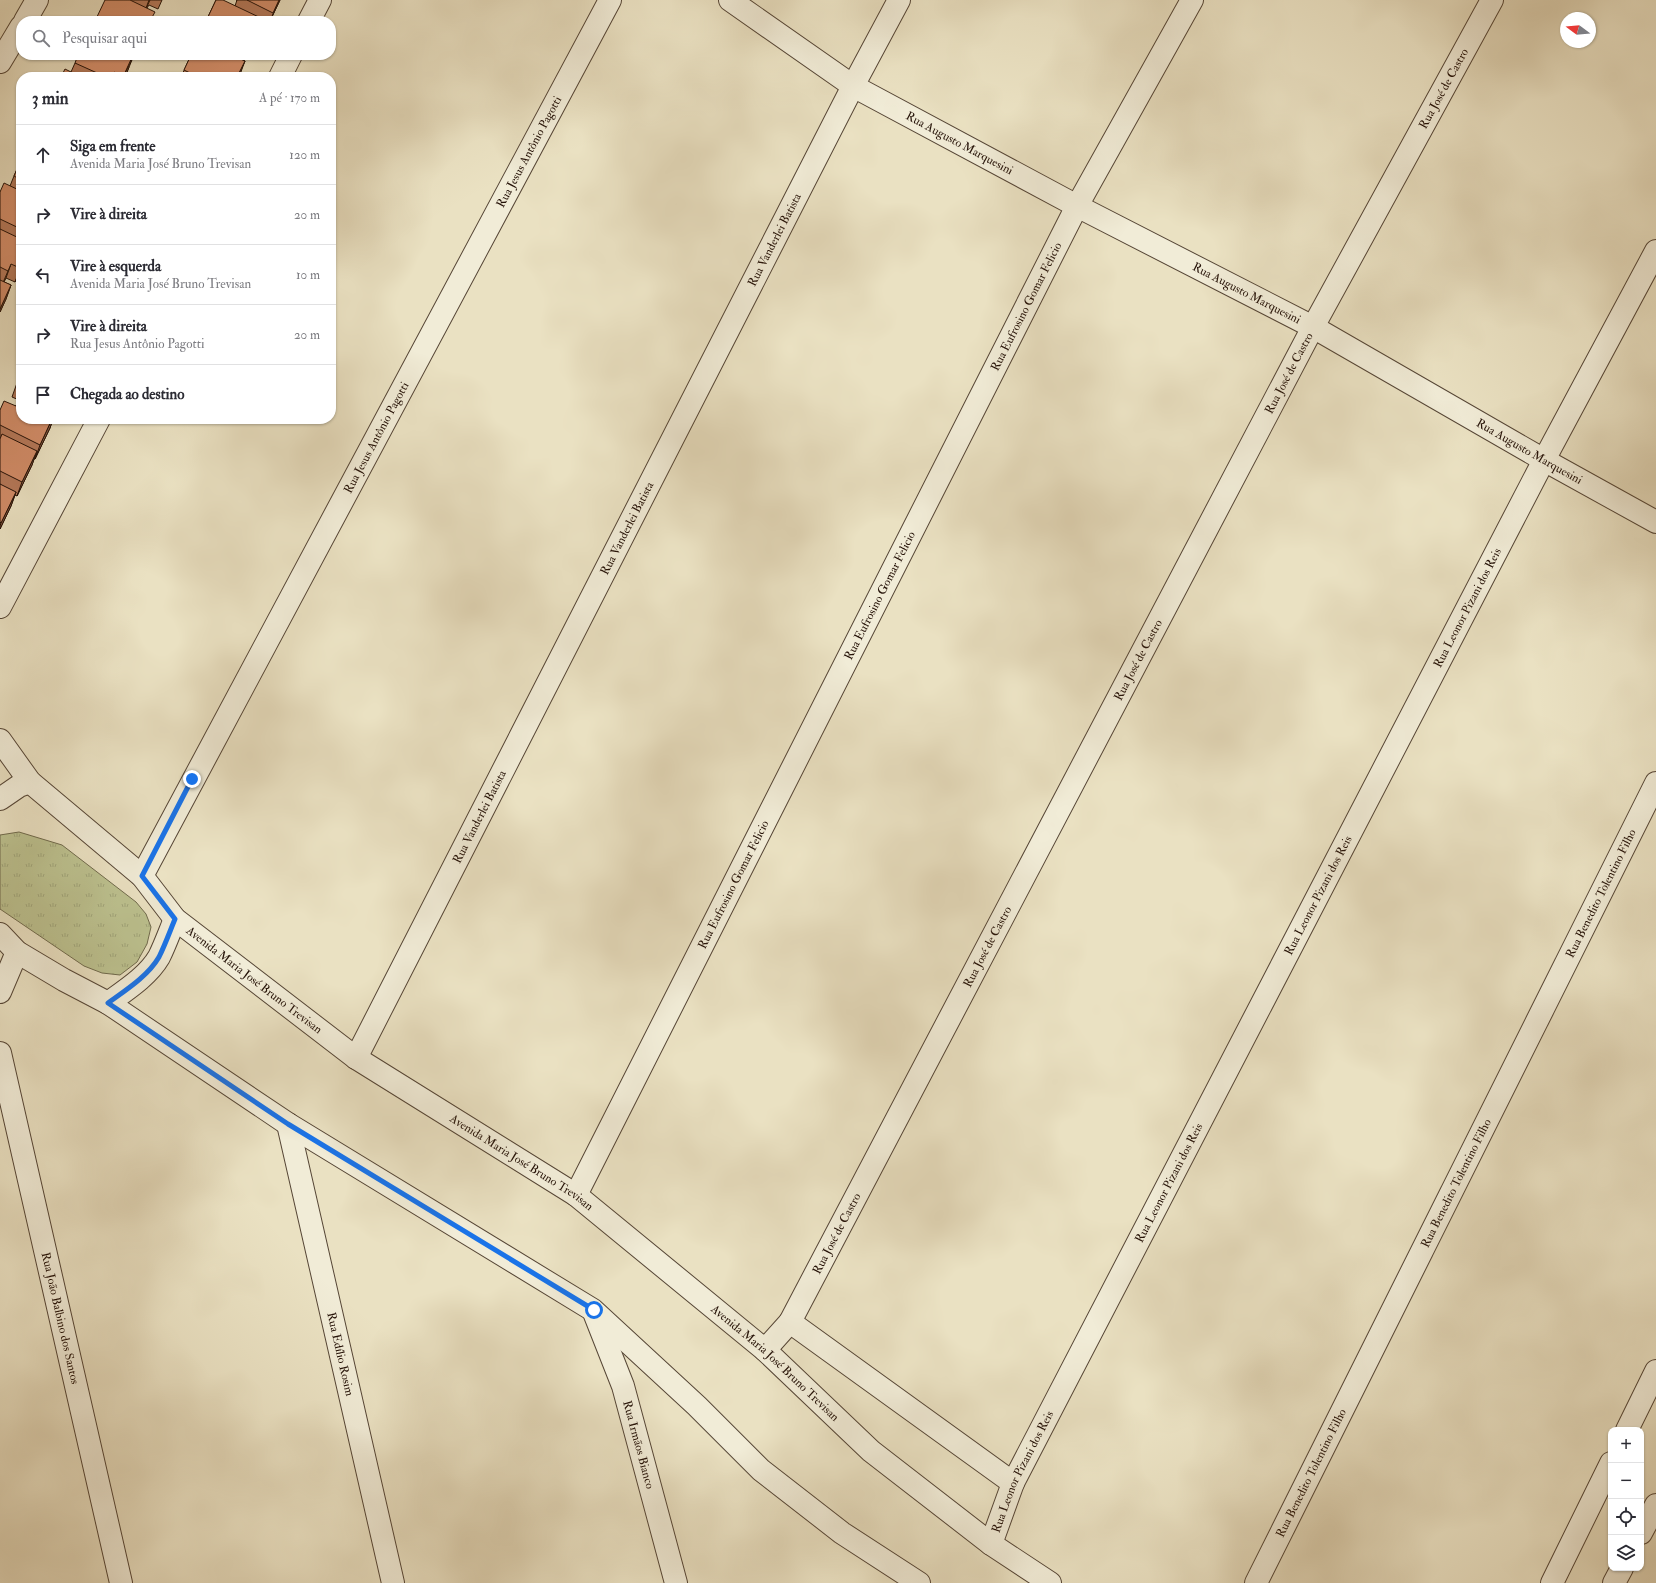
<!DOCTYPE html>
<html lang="pt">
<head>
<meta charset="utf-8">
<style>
	:root { --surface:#fff; --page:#f2f2f3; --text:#2b2b33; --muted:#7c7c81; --line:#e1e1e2 }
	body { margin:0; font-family:"IM FELL Double Pica",serif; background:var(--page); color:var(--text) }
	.controls { position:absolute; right:12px; bottom:12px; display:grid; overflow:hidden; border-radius:8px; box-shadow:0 1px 3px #0004 }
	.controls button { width:36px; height:36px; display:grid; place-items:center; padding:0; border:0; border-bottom:1px solid var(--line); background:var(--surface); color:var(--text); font:20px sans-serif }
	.compass { position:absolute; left:1560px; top:12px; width:36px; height:36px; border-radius:50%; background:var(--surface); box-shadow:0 1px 3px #0004; rotate:286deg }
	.stop { position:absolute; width:12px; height:12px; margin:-9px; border:3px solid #1a73e8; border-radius:50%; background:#fff }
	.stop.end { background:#1a73e8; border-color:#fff; box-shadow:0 1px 4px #0008 }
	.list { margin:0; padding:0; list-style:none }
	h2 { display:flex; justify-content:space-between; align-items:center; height:52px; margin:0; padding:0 16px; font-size:17px }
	h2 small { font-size:13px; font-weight:400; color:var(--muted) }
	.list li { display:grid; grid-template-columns:26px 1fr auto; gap:12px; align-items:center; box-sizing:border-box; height:60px; padding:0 16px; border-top:1px solid var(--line) }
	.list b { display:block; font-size:15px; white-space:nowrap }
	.list p { margin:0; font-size:13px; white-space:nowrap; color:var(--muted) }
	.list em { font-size:13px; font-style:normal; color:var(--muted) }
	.icon { flex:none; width:22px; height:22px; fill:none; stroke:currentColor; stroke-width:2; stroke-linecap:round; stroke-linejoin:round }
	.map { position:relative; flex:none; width:1656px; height:1583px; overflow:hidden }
	.search { position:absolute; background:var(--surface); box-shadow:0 1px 3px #0004; left:16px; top:16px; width:320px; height:44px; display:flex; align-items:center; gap:10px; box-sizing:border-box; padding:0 14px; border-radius:16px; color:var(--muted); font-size:15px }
	.panel { position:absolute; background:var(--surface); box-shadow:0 1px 3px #0004; left:16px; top:72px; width:320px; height:352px; border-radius:16px }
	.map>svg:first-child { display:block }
	.grass { fill:url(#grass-tufts); stroke:#706a4c }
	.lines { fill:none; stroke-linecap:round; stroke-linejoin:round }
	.street-casing { stroke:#564636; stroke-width:24 }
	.street { stroke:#f1ecd7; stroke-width:22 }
	.wall { fill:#b5795a; stroke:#251208 }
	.shaded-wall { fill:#93634a; stroke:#251208 }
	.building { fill:#d28d69; stroke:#251208 }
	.route { stroke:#1a73e8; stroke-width:5 }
	.labels { text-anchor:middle; stroke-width:3.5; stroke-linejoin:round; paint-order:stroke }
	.street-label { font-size:12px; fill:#251208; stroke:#f1ecd7 }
</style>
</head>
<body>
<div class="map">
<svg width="1656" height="1583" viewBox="0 0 1656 1583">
	<defs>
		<pattern id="grass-tufts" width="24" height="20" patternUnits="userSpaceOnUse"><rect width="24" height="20" fill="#bcc18f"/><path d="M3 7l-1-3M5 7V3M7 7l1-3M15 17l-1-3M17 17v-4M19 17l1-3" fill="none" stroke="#a1a57a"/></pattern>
	</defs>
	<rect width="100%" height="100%" fill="#eae1c2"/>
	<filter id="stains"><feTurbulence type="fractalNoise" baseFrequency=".005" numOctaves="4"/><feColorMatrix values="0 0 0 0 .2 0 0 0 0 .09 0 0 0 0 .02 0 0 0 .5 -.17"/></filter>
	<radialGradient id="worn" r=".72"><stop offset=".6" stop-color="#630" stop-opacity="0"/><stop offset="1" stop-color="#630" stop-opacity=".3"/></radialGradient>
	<path class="grass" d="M 19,832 L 62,845 L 136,902 L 146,914 L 151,927 L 147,944 L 137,962 L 120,975 L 102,973 L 84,966 L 0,909 L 0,835 Z"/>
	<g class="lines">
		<g class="street-casing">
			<g id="street">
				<path id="s1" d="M 730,0 L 853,86 L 1077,206 L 1313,327 L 1544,460 L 1656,522"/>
				<path d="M 25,21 L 37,0"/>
				<path d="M 309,21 L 320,0"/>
				<path d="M 0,62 L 21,27"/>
				<path d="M 280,77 L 291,55"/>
				<path d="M 0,607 L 99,419"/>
				<path id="s2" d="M 0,740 L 30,782 L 142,876 L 175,919 L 356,1058 L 576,1195 L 765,1350 L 871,1451 L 991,1544 L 1050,1583"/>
				<path d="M 0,799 L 19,786 L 30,782"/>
				<path id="s3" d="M 142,876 L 610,0"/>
				<path d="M 0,934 L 17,952 L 64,980 L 108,1003 L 288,1124 L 593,1310 L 697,1406 L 761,1470 L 842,1533 L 919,1583"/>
				<path d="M 0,992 L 17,952"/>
				<path d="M 108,1003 C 126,990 148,976 159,957 C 165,945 170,931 175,919"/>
				<path id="s4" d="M 0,1053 L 121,1583"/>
				<path id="s5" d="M 356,1058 L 853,86 L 899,0"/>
				<path id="s6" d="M 288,1124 L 393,1583"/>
				<path id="s7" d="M 576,1195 L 1077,206 L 1192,0"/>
				<path id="s8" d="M 595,1315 L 623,1386 L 676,1583"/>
				<path id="s9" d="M 790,1322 L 1313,327 L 1492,0"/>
				<path d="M 765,1350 L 790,1322 L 1013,1483"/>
				<path d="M 1627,1430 L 1656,1371"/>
				<path d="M 1641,1533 L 1656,1505"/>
				<path id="s10" d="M 991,1544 L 1013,1483 L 1544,460 L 1656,251"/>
				<path id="s11" d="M 1256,1583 L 1656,783"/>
				<path d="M 1552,1583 L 1611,1463"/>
				<path d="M 1614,1583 L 1622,1568"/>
			</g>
		</g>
		<use href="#street" class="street"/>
	</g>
	<g class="wall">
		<path d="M 105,0 L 162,0 L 158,9 L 149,5 L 147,8 Z"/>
		<path d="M 216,0 L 235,6 L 237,0 L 236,0 L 280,0 L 270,21 L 206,21 Z"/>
		<path d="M 191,55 L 247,55 L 244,61 L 239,77 L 181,77 Z"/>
		<path d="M 75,63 L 129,67 L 125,77 L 61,77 L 71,72 Z"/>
		<path d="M 21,160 L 21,270 L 15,282 L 6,278 L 4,282 L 11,285 L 6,299 L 0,312 L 0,192 L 10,186 L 14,176 Z"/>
		<path d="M 21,376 L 21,419 L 53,419 L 50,428 L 35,459 L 34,459 L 32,465 L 17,496 L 15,495 L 11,506 L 0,529 L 0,410 L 16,406 L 19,400 L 12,397 L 17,383 Z"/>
	</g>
	<g class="shaded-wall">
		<path d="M 149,0 L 150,0 L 145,11 Z"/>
		<path d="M 279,0 L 280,0 L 270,21 Z"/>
		<path d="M 134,55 L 125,77 L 123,77 Z"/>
		<path d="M 245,61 L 239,77 L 237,77 Z"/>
		<path d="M 11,264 L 6,278 L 2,285 Z"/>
		<path d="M 21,266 L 21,270 L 15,282 Z"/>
		<path d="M 11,285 L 6,299 L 0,312 L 0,309 Z"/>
		<path d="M 52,419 L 53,419 L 50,428 L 35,459 L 40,445 Z"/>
		<path d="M 37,451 L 32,465 L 17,496 L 22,482 Z"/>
		<path d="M 16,492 L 11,506 L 0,529 L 0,526 L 1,523 Z"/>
	</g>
	<g class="building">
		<path d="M 105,0 L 130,0 L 155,12 L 150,21 L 95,21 Z"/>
		<path d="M 216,0 L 223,0 L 263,19 L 262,21 L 211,21 L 207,19 Z"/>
		<path d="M 247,0 L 279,0 L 273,13 Z"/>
		<path d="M 78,55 L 133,55 L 123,77 L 114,72 L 112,77 L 106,77 L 75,63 Z"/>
		<path d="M 191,55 L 231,55 L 245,61 L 237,77 L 198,77 L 184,70 Z"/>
		<path d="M 65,69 L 81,77 L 61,77 Z"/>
		<path d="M 21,160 L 21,180 L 14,176 Z"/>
		<path d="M 4,183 L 21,191 L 21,229 L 0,219 L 0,192 Z"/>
		<path d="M 0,229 L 21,239 L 21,266 L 20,268 L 11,264 L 8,271 L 0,267 Z"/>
		<path d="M 0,280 L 11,285 L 0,309 Z"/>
		<path d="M 21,376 L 21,385 L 17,383 Z"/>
		<path d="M 20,397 L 21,397 L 21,419 L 52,419 L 40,445 L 0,425 L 0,410 L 4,401 L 16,406 Z"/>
		<path d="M 2,434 L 37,451 L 22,482 L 0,471 L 0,439 Z"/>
		<path d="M 0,484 L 16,492 L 1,523 L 0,522 Z"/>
	</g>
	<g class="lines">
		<path class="route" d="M 192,779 L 142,876 L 175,919 C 170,931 165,945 159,957 C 148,976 126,990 108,1003 L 288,1124 L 594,1310"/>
	</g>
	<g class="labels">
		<g class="street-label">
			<text dy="4" stroke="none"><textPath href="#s9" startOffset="1396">Rua José de Castro</textPath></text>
			<text dy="4" stroke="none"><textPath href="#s1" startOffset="271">Rua Augusto Marquesini</textPath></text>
			<text dy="4" stroke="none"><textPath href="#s3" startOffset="821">Rua Jesus Antônio Pagotti</textPath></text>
			<text dy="4" stroke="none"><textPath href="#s5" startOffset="919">Rua Vanderlei Batista</textPath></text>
			<text dy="4" stroke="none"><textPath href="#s1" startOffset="595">Rua Augusto Marquesini</textPath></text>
			<text dy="4" stroke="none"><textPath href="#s7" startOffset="996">Rua Eufrosino Gomar Felicio</textPath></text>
			<text dy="4" stroke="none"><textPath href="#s9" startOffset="1072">Rua José de Castro</textPath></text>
			<text dy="4" stroke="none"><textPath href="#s3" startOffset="497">Rua Jesus Antônio Pagotti</textPath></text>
			<text dy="4" stroke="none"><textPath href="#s1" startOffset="919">Rua Augusto Marquesini</textPath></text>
			<text dy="4" stroke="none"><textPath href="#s5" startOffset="595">Rua Vanderlei Batista</textPath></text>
			<text dy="4" stroke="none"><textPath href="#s7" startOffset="672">Rua Eufrosino Gomar Felicio</textPath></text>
			<text dy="4" stroke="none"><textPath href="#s10" startOffset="1051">Rua Leonor Pizani dos Reis</textPath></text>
			<text dy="4" stroke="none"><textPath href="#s9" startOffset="748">Rua José de Castro</textPath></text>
			<text dy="4" stroke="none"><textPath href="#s5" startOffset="271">Rua Vanderlei Batista</textPath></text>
			<text dy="4" stroke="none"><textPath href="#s7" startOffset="348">Rua Eufrosino Gomar Felicio</textPath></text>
			<text dy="4" stroke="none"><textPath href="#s11" startOffset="771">Rua Benedito Tolentino Filho</textPath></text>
			<text dy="4" stroke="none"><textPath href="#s10" startOffset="727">Rua Leonor Pizani dos Reis</textPath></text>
			<text dy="4" stroke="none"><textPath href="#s9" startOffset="424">Rua José de Castro</textPath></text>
			<text dy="4" stroke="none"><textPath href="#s2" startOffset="352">Avenida Maria José Bruno Trevisan</textPath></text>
			<text dy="4" stroke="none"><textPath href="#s2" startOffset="676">Avenida Maria José Bruno Trevisan</textPath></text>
			<text dy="4" stroke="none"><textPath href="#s10" startOffset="403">Rua Leonor Pizani dos Reis</textPath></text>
			<text dy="4" stroke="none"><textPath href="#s11" startOffset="447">Rua Benedito Tolentino Filho</textPath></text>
			<text dy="4" stroke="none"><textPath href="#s9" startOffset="100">Rua José de Castro</textPath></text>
			<text dy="4" stroke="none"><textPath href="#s4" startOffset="272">Rua João Balbino dos Santos</textPath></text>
			<text dy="4" stroke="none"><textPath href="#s6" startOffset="236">Rua Edílio Rosim</textPath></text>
			<text dy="4" stroke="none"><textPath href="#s2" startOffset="1000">Avenida Maria José Bruno Trevisan</textPath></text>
			<text dy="4" stroke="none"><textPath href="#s8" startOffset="137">Rua Irmãos Bianco</textPath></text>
			<text dy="4" stroke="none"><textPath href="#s10" startOffset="79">Rua Leonor Pizani dos Reis</textPath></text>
			<text dy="4" stroke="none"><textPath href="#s11" startOffset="123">Rua Benedito Tolentino Filho</textPath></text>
		</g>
	</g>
	<rect width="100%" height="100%" filter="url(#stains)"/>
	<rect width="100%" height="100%" fill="url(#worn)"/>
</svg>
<div class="controls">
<button>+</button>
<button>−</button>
<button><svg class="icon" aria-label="locate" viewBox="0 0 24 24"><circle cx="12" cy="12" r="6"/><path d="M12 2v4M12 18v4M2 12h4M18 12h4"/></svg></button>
<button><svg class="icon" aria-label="layers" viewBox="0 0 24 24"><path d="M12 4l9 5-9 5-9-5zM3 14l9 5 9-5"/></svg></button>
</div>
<svg class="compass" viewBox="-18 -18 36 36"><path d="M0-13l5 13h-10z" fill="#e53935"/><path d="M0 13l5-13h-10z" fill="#7c7c81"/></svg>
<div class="stop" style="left:594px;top:1310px"></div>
<div class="stop end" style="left:192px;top:779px"></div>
<div class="search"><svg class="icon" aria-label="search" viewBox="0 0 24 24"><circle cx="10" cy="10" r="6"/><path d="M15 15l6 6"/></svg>Pesquisar aqui</div>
<section class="panel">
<h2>3 min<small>A pé · 170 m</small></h2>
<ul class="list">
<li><svg class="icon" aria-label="ahead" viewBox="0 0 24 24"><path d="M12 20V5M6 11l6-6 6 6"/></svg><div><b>Siga em frente</b><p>Avenida Maria José Bruno Trevisan</p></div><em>120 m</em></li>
<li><svg class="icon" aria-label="right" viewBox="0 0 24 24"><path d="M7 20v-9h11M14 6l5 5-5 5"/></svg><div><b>Vire à direita</b></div><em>20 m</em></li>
<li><svg class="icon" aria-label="left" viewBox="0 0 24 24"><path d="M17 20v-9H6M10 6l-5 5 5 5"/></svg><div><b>Vire à esquerda</b><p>Avenida Maria José Bruno Trevisan</p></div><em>10 m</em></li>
<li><svg class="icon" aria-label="right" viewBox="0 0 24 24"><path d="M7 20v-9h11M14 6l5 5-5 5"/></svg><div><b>Vire à direita</b><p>Rua Jesus Antônio Pagotti</p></div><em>20 m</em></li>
<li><svg class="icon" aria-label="arrive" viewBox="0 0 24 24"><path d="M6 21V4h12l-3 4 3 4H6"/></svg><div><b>Chegada ao destino</b></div></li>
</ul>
</section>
</div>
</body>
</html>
